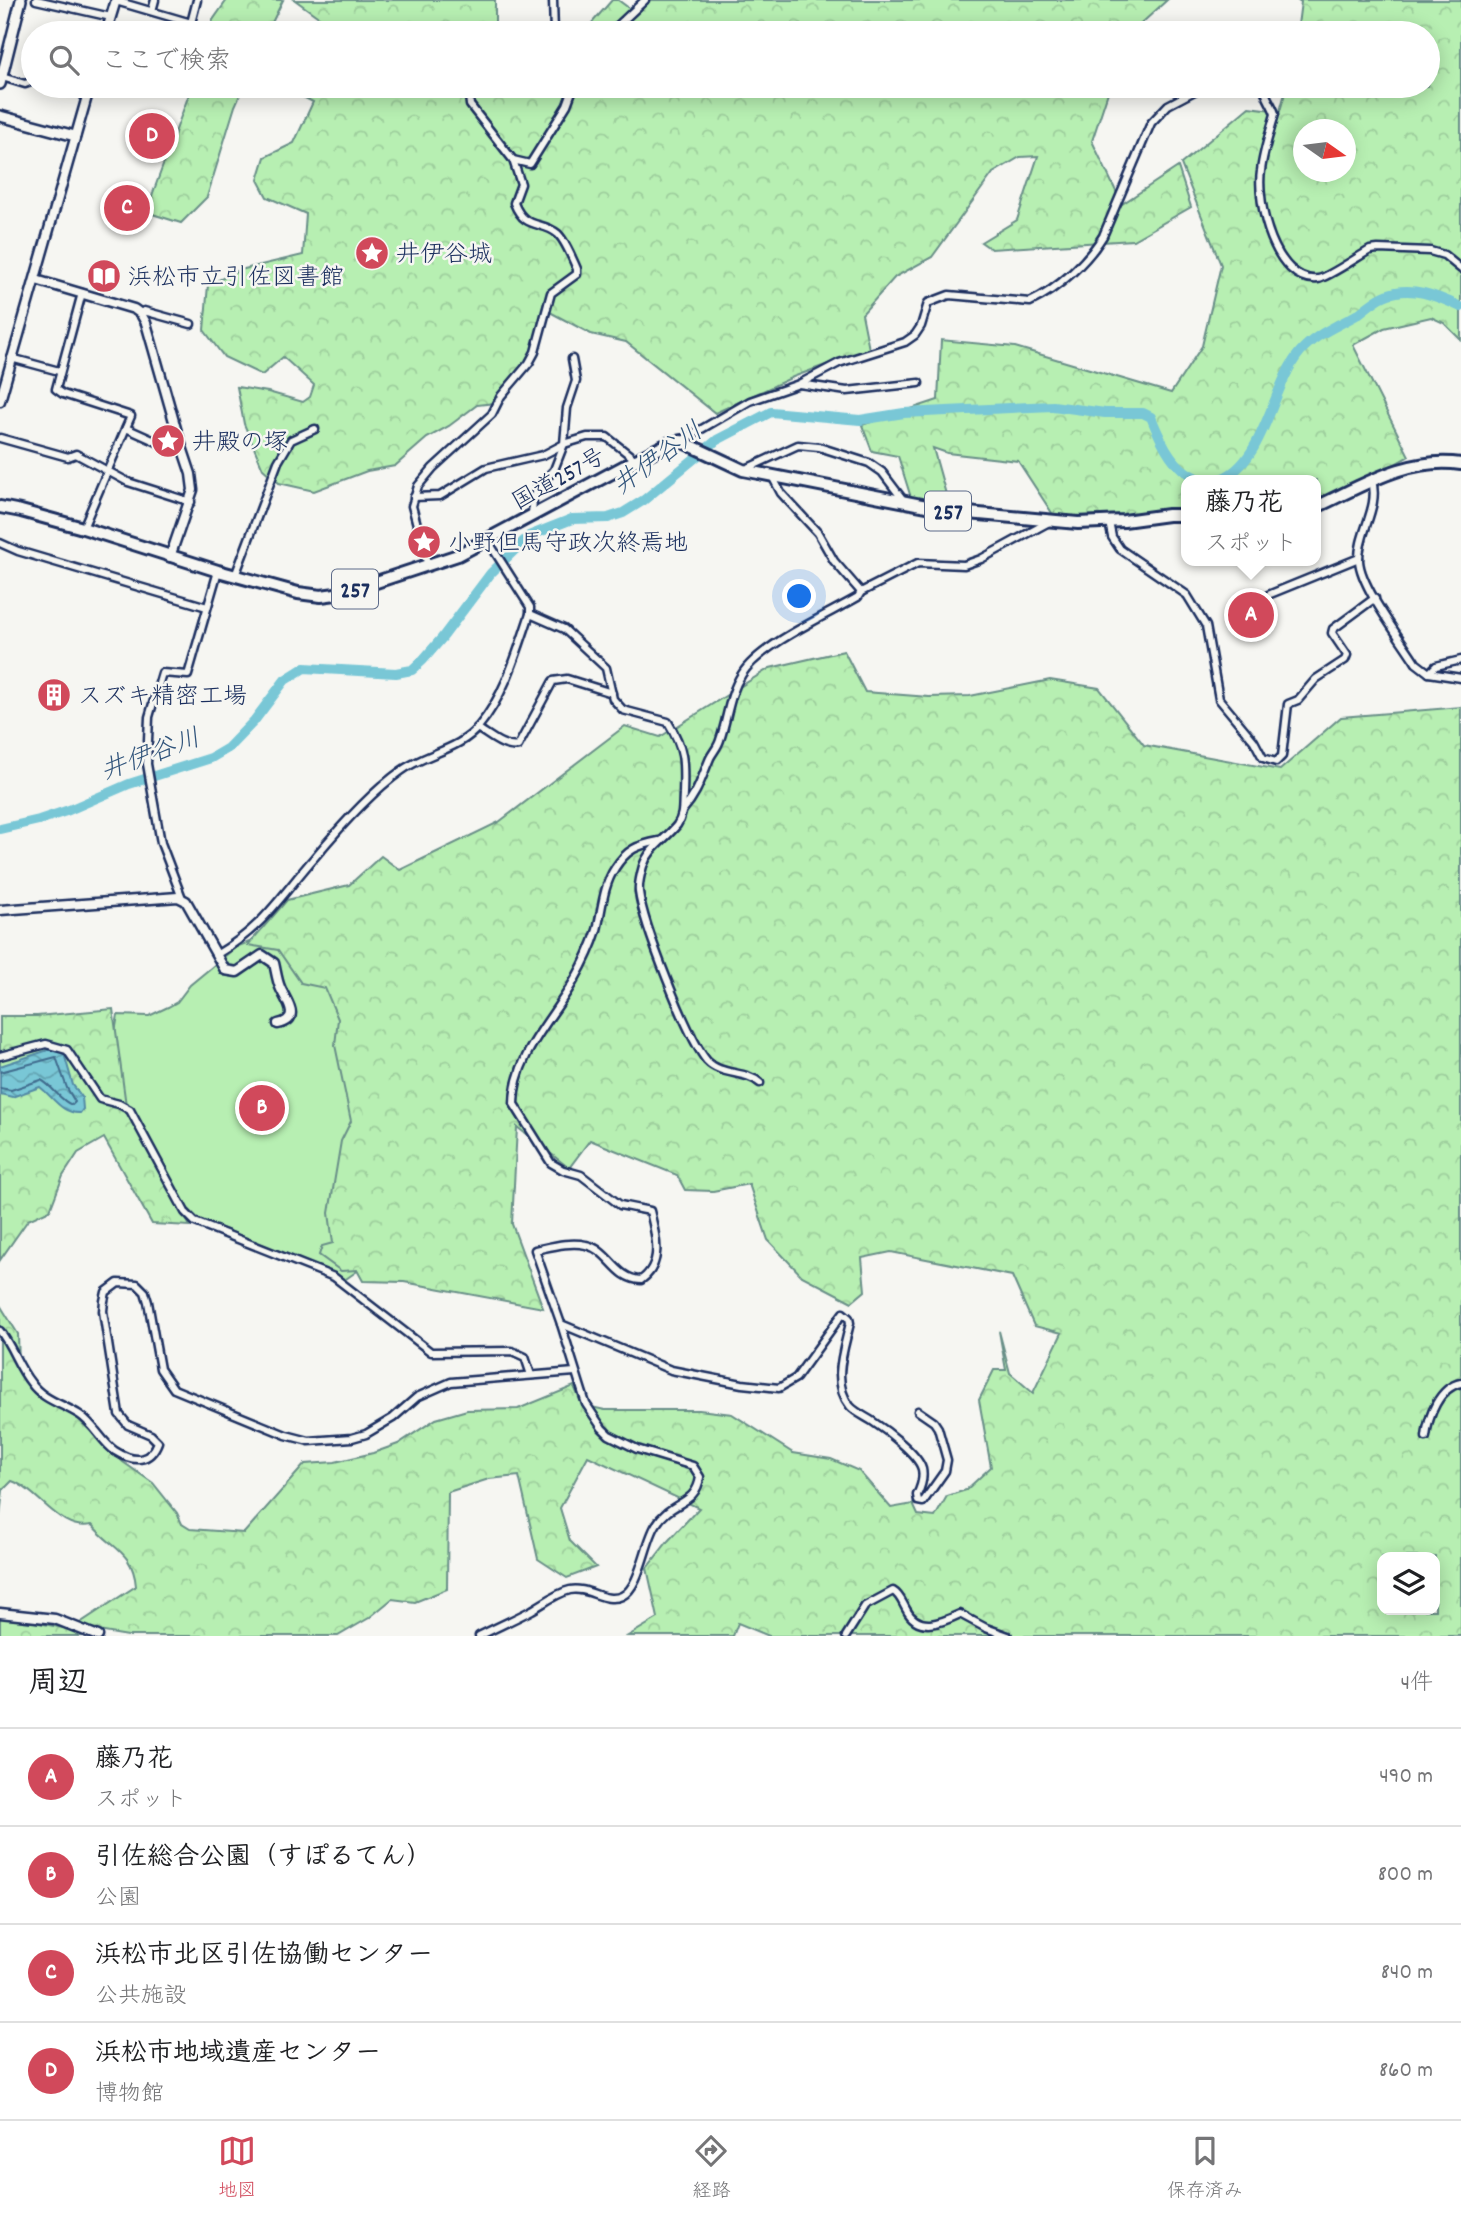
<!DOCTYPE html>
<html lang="ja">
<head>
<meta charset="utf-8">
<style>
	:root { --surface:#fff; --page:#f2f2f2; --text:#202124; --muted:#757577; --line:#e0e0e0; --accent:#d1495b }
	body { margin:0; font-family:Dekko,"Klee One",sans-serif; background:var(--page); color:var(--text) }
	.controls { position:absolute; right:21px; bottom:21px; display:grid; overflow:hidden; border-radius:14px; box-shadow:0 4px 18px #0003 }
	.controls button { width:63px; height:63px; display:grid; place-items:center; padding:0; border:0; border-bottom:2px solid var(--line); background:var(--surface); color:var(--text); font:35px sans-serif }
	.compass { position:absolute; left:1293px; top:119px; width:63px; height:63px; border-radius:50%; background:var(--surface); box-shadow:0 4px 18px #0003; rotate:104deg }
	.you { position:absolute; left:800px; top:597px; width:24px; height:24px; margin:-18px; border:5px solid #fff; border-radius:50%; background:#1a73e8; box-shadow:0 0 0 10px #1a73e833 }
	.badge { display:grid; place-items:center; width:46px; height:46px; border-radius:50%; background:var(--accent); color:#fff; font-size:23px; font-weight:700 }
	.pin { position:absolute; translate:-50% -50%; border:4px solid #fff; box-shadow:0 2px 7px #0006 }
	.popup { position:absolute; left:1181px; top:475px; width:140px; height:91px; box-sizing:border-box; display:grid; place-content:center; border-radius:14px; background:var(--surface); filter:drop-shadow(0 2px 5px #0005); font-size:23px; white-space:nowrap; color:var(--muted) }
	.popup b { font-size:26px; color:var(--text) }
	.popup::after { content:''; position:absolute; left:50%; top:100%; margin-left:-14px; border:14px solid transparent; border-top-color:var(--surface) }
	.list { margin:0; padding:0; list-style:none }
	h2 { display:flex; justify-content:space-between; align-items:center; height:91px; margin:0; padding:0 28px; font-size:30px }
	h2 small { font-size:23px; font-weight:400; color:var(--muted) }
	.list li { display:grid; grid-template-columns:46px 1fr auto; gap:21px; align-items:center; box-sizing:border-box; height:98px; padding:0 28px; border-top:2px solid var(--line) }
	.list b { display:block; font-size:26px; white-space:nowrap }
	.list p { margin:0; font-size:23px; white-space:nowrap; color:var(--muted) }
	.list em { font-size:23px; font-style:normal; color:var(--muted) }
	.icon { flex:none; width:38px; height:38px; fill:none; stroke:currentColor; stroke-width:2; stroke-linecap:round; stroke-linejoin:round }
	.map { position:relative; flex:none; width:1461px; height:1636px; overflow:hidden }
	.search { position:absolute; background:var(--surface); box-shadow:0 4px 18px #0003; left:21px; right:21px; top:21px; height:77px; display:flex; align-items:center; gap:18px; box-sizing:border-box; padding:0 24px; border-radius:38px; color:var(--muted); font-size:26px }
	.sheet { height:483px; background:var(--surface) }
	nav { display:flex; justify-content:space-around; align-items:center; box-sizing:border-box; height:98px; border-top:2px solid var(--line); background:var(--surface); font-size:19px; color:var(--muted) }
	nav a { display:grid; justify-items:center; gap:4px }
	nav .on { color:var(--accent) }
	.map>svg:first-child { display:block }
	.green { fill:#b7efb2; stroke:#698f88; stroke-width:2 }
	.forest { fill:url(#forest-crowns); stroke:#698f88; stroke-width:2; fill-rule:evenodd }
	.water { fill:url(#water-waves); stroke:#538aa6; stroke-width:2 }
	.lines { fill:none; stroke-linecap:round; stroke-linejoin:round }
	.shore { stroke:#416c8e; stroke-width:2 }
	.river { stroke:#79c7d6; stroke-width:10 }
	.minor-casing { stroke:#1b2f5e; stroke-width:11 }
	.tertiary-casing { stroke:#1b2f5e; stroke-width:13 }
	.secondary-casing { stroke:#1b2f5e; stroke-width:14 }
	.trunk-casing { stroke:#1b2f5e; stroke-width:16 }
	.minor { stroke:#f6f6f2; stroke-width:6 }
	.tertiary { stroke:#f6f6f2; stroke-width:8 }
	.secondary { stroke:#f6f6f2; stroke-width:9 }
	.trunk { stroke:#f6f6f2; stroke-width:10 }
	.labels { text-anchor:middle; stroke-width:5; stroke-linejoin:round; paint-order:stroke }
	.shield { fill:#f6f6f2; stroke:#5d6b8a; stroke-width:2 }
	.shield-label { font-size:23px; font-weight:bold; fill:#1b2f5e }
	.poi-label { font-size:24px; fill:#1b2f5e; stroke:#f6f6f2; text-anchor:start }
	.street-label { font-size:24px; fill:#1b2f5e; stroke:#f6f6f2 }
	.water-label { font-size:26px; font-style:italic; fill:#32557c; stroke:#f6f6f2 }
</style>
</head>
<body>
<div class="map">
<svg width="1461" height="1636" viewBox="0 0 1461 1636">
	<defs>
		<pattern id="forest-crowns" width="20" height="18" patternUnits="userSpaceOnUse" patternTransform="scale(1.75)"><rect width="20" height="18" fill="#b7efb2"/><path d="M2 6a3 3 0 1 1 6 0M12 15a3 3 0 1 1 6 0" fill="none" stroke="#9dcd9c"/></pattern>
		<pattern id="water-waves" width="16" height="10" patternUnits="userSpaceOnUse" patternTransform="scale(1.75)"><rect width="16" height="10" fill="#79c7d6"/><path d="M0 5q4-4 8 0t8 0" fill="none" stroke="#62a2b1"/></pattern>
	</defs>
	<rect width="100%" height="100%" fill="#f6f6f2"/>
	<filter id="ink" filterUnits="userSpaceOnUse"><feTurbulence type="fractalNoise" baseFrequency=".0143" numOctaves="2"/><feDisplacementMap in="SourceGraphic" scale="14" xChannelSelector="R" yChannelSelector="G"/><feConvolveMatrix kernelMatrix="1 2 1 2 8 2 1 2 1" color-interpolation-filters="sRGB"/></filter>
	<g filter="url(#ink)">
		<path class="green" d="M 275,932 L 298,938 L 393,1089 L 363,1267 L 343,1281 L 336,1274 L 197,1218 L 189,1211 L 174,1188 L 134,1111 L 122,1102 L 110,1061 L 118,1015 L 149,1016 L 168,1007 L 177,1002 L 190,985 L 236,947 Z"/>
		<g class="forest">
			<path d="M 227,0 L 283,0 L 267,33 L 209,33 L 213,20 Z"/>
			<path d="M 295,0 L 495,0 L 495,26 L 488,33 L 319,33 L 324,21 Z"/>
			<path d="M 612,0 L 618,0 L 633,11 L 647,0 L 1167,0 L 1131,33 L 583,33 Z"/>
			<path d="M 1298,0 L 1461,0 L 1461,340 L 1444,323 L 1431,317 L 1384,328 L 1353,345 L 1409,456 L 1327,502 L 1316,504 L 1316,480 L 1186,480 L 1186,515 L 1054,516 L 1018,461 L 947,453 L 933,448 L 949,505 L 913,504 L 898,456 L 872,451 L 862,425 L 938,400 L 941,340 L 1015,347 L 1171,393 L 1202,346 L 1221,265 L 1181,164 L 1249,107 L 1280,111 L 1287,86 L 1428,86 L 1428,33 L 1297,33 L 1301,2 ZM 1304,130 L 1346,130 L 1346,172 L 1304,172 Z"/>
			<path d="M 192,86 L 244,86 L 235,106 L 207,197 L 181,223 L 146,212 Z"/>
			<path d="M 300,86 L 1110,86 L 1092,141 L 1122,204 L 1178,167 L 1191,207 L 1133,240 L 991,249 L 981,242 L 1017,220 L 1038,156 L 1020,157 L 993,173 L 932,257 L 895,277 L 862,314 L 869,349 L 793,377 L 715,413 L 626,342 L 591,334 L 548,311 L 530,357 L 503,388 L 495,403 L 477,405 L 449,426 L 427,438 L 395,466 L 367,471 L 314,491 L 279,483 L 263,469 L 244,424 L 237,387 L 268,392 L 303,402 L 310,397 L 314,385 L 283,357 L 262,375 L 224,357 L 204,330 L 208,285 L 240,270 L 303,255 L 306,214 L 267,197 L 258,180 L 265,157 L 294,143 L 313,102 L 297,94 Z"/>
			<path d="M 844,651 L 865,692 L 929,697 L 970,696 L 1050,680 L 1099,688 L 1144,745 L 1280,770 L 1341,717 L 1461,707 L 1461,1636 L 769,1636 L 738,1623 L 733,1636 L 628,1636 L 658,1618 L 647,1568 L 668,1541 L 699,1508 L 588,1456 L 560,1508 L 570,1541 L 596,1567 L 567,1578 L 538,1559 L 519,1476 L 489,1479 L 448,1492 L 447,1589 L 415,1602 L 392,1599 L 369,1618 L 338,1636 L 128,1636 L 74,1627 L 136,1586 C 133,1551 112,1549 92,1525 C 59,1532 40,1491 12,1481 L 3,1490 L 0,1516 L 0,1305 L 18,1334 L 19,1364 L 41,1395 L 79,1420 L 123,1462 L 153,1483 L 177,1513 L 182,1524 L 190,1529 L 244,1533 L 305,1464 L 335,1462 L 373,1453 L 398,1444 L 436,1419 L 467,1410 L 518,1409 L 574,1386 L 582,1405 L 605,1410 L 699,1410 L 732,1414 L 793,1453 L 831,1459 L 859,1471 L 891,1508 L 913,1504 L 918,1515 L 935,1517 L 947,1496 L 966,1490 L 991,1467 L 979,1400 L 994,1370 L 1006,1370 L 999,1331 L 1010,1373 L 1033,1393 L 1062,1333 L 1034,1326 L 1012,1276 L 891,1252 L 862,1258 L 865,1291 L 852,1302 L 802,1276 L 768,1240 L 749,1184 L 713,1191 L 685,1190 L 677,1175 L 590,1140 L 569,1168 L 517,1127 L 512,1224 L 543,1308 L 404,1282 L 363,1281 L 357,1270 L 341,1271 L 319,1255 L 322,1246 L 333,1243 L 329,1213 L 341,1141 L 351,1121 L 335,1045 L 338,1019 L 325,988 L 301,983 L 278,950 L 248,945 L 287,900 L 349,885 L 381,856 L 400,870 L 499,822 L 625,726 L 660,737 L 770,668 ZM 1382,1557 L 1435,1557 L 1435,1610 L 1382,1610 Z"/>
			<path d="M 113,1009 L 127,1113 L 190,1226 L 152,1224 L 104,1138 L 78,1153 L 63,1176 L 50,1210 L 28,1220 L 0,1260 L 0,1016 L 37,1016 Z"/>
			<path d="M 0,1615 L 93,1634 L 100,1636 L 0,1636 Z"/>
		</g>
		<path class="water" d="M 54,1048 L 62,1051 L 65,1057 L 73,1085 L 82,1097 L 83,1109 L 80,1113 C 62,1114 53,1097 40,1087 L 12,1097 L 0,1094 L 0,1066 Z"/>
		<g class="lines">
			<path class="shore" d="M 0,1072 L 56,1057 L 67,1088 L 75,1102 L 72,1105 C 60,1101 53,1086 41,1080 L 11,1090 L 0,1088"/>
			<g class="river">
				<path d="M 1218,480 C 1265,465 1271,386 1300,352 C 1315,334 1338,326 1358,314 C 1366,308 1375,300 1384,296 C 1410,284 1437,296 1461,307"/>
				<path d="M 0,829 L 39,820 L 69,810 L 129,784 L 211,758 L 228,748 L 254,721 L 285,680 L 304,668 L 396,673 L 412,670 L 423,660 L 442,638 L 491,573 L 529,536 L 572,519 L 608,518 L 623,513 L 644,500 L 717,440 L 771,412 L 860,420 L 904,413 L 1053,406 L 1105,413 L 1143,413 L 1151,417 C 1161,442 1175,474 1204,480"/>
			</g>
			<g class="minor-casing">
				<g id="minor">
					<path d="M 36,0 L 111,17"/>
					<path d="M 553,0 L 554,33"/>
					<path d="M 116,1 L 191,23 L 197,0"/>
					<path d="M 152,11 L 155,0"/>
					<path d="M 610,33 L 645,0"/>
					<path d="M 2,77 L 25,84 L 33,81"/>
					<path d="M 1264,86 C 1265,98 1272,103 1275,114 C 1270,132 1263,152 1261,171 C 1256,203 1275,283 1318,279 C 1327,278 1359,256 1370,250 L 1378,249 L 1430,251 L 1444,255 L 1461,269"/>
					<path d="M 513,160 L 530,164 L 567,105 L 574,86"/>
					<path d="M 82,293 L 56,389 L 63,394 L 131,416 L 83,528"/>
					<path d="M 139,313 L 144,311 L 191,324"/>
					<path d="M 11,358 L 59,371"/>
					<path d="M 799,384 L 847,391 L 919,383"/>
					<path d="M 126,428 L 166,446"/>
					<path d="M 0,438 L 68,457 L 76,454 L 128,482 L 191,502"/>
					<path d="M 681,441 L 750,401 L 799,384 L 839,363 L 905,342 L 915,335 L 921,326 L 928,303 L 949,295 L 1030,302 C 1058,289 1087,262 1103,236 L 1151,123 L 1168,105 L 1204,86"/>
					<path d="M 748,468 L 798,445 L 819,447 L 869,463 L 882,472 L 904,501"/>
					<path d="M 772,476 L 781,493 L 818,533 L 834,561 L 861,592"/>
					<path d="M 1372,481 C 1380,507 1358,533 1359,560 C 1360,586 1401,639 1416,663 L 1429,673 L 1461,678"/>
					<path d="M 414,497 L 440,496 L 486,468 L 543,455 L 564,444 L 587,437 L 607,437 L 636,460"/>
					<path d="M 532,516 L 533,498 L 537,488 L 554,470 L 564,444 L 567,408 L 576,381 L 572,359"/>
					<path d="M 1109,522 L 1112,537 L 1120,549 L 1187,595 L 1206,626 L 1219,699 L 1254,741 L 1263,758 L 1276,762 L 1282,756 L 1288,704 L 1298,700 L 1316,679 L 1345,660 L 1347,655 L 1332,633 L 1333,629 L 1375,598"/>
					<path d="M 0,543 L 18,551 L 207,607"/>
					<path d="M 428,566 L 412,506 L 418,486 L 433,468 L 492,414 L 501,396 L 529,363 L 535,352 L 551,293 L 577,274 L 577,269 C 572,258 566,242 558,234 C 542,220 525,231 514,203 L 521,184 L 513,160 L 470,105 L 469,96 L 477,86"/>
					<path d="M 235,576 L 278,462 L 291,440 L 315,429"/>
					<path d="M 1268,595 L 1359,558"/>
					<path d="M 530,614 L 564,629 L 606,668 L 613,699 L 623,710 L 668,722 C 685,750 684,762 683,794 C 682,805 684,815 677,825 C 666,839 649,848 643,866 C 641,873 638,884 639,892 C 643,924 687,1037 707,1061 C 721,1076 745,1070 760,1083"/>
					<path d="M 1429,673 L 1436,666 L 1461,660"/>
					<path d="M 477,728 C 489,735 504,749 518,746 L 553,681 L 567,679 L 612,693"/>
					<path d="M 683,810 C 698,793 701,779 710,758 C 713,752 718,747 720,740 C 728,717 729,694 742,674 C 760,645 827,615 858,597 L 861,592 L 918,563 L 964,565 L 981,559 L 1049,522"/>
					<path d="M 182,898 L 161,843 L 147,764 L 149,717 L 162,673 L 188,675 L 218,571"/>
					<path d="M 216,955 C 264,927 279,898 314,858 C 339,828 370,793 401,771 C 426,753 460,750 479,726 C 505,695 517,652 530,614 L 530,607 L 488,541"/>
					<path d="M 0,1056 L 46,1044 L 67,1050 L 100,1099 L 119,1104 L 130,1110 L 185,1212 L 195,1222 L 334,1277 L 431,1352 L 512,1351 L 525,1357 L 531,1375"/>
					<path d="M 561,1324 L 671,1370 L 742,1384 L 779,1388 L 796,1378 L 843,1313 L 849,1318 L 850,1323 C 844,1350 831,1382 850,1406 C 855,1412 866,1417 872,1421 C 886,1430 918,1454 922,1469 C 924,1478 921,1487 917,1495 L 918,1501 L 923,1502 L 945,1471 L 947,1460 L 938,1428 L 934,1422 L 918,1411"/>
					<path d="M 0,1331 C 12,1346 18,1367 31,1383 C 43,1400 63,1404 80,1415 C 94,1424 102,1442 115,1451 C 134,1463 150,1463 158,1442 L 151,1435 L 128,1425 L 119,1414 L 103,1311 L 104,1301 L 106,1292 L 118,1283 L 137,1284 L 145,1292 L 148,1302 L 160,1369 L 174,1389 L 286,1435 L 309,1441 L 352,1438 L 366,1434 L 393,1418 L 417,1397 L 451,1382 L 575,1372"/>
					<path d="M 1426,1437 C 1428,1417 1439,1387 1461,1383"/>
					<path d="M 479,1636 C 497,1627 515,1619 532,1610 C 544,1603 557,1593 570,1590 C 588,1586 605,1604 622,1596 C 640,1588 645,1542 656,1525 C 671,1500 696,1506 700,1477 L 693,1466 L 637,1449 L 609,1435 L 602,1428 L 586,1404 L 561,1324 L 535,1250 C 550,1247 570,1241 586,1245 C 610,1250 615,1279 641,1280 C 664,1264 656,1236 650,1211 L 620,1205 L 581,1175 L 563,1170 L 551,1163 L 514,1104 C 514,1055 553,1019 575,979 C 583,965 592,946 597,930 C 602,910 603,886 615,868 C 627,849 638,845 659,841"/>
					<path d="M 846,1636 L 865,1606 L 893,1591 C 900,1595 902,1602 906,1609 C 918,1633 941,1623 960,1614 L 986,1628 L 1008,1636"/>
				</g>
			</g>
			<g class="tertiary-casing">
				<g id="tertiary">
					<path d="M 106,33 L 116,0"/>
					<path d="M 36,280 L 134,309 L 141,314 L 146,323 L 177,432 L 191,474 L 193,490 L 170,557"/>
					<path d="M 0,401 L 90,86"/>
					<path d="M 0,910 L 178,897 L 186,901 L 225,970 L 237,972 L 262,955 L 274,963 C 276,971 277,980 280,987 C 285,1000 303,1019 278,1024"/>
					<path d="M 0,1613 L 55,1619 L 98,1636"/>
				</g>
			</g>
			<g class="secondary-casing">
				<g id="secondary">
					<path d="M 0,84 L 21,0"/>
					<path d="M 0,116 L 75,136"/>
				</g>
			</g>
			<g class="trunk-casing">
				<g id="trunk">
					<path d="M 0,507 L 21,511 L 83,528 L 218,571 L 298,593 L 321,596 L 343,593 L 458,555 L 636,460 L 670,443 L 681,441 L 743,470 L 957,512 L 1078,523 L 1124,521 L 1168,515 L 1186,515"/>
					<path d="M 1316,507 C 1362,486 1408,456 1461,464"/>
				</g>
			</g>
			<use href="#minor" class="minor"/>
			<use href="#tertiary" class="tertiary"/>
			<use href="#secondary" class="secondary"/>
			<use href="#trunk" class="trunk"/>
		</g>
	</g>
	<defs>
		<g id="sight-disc" transform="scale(1.75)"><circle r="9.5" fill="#d1495b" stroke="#f6f6f2"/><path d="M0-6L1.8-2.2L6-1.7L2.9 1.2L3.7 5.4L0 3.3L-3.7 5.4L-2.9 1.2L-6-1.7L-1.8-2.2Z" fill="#fff"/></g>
		<g id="library-disc" transform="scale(1.75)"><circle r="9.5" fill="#d1495b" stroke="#f6f6f2"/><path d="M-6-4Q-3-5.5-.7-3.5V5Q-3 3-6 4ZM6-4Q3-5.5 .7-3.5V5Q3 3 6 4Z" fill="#fff"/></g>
		<g id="building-disc" transform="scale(1.75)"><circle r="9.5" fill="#d1495b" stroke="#f6f6f2"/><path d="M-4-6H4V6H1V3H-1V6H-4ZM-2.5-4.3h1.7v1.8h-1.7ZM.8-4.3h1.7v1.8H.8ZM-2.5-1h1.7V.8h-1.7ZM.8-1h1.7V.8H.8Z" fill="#fff"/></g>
	</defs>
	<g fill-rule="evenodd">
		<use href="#sight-disc" x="372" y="253"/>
		<use href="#library-disc" x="104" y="276"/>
		<use href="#sight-disc" x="168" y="441"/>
		<use href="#sight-disc" x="424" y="542"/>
		<use href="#building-disc" x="54" y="695"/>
	</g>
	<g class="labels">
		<g class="shield">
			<rect x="925" y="491.5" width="46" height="39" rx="5"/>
			<rect x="332" y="569.5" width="46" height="39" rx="5"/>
		</g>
		<g class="shield-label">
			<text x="948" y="519">257</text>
			<text x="355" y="597">257</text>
		</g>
		<g class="poi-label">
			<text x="396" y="261">井伊谷城</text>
			<text x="128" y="284">浜松市立引佐図書館</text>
			<text x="192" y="449">井殿の塚</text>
			<text x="448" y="550">小野但馬守政次終焉地</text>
			<text x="78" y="703">スズキ精密工場</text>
		</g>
		<g class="street-label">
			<text transform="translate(558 478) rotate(-29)" y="8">国道257号</text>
		</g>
		<g class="water-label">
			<text transform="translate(657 457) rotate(-36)" y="9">井伊谷川</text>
			<text transform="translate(150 753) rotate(-20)" y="9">井伊谷川</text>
		</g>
	</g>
</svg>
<div class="controls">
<button><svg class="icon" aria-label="layers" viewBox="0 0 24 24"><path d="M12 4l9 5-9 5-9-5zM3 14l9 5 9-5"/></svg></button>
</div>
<svg class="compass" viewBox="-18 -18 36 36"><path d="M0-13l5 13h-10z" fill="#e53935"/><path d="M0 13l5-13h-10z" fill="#757577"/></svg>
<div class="you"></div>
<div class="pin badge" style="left:1251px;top:615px">A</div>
<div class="popup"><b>藤乃花</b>スポット</div>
<div class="pin badge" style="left:262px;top:1108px">B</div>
<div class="pin badge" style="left:127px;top:208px">C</div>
<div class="pin badge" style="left:152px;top:136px">D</div>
<div class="search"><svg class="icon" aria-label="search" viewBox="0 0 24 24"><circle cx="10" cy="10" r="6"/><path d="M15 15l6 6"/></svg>ここで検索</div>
</div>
<section class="sheet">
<h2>周辺<small>4件</small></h2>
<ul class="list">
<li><span class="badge">A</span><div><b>藤乃花</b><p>スポット</p></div><em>490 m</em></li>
<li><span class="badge">B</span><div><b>引佐総合公園（すぽるてん）</b><p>公園</p></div><em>800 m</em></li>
<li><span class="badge">C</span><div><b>浜松市北区引佐協働センター</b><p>公共施設</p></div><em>840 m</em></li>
<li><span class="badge">D</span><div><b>浜松市地域遺産センター</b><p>博物館</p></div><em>860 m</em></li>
</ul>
</section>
<nav>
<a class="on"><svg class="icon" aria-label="map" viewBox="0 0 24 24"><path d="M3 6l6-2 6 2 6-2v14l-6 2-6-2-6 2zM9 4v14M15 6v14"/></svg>地図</a>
<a><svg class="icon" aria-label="directions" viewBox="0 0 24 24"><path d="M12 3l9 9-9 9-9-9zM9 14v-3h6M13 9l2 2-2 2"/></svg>経路</a>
<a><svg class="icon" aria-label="saved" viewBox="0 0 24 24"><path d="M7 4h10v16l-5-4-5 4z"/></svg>保存済み</a>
</nav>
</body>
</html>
